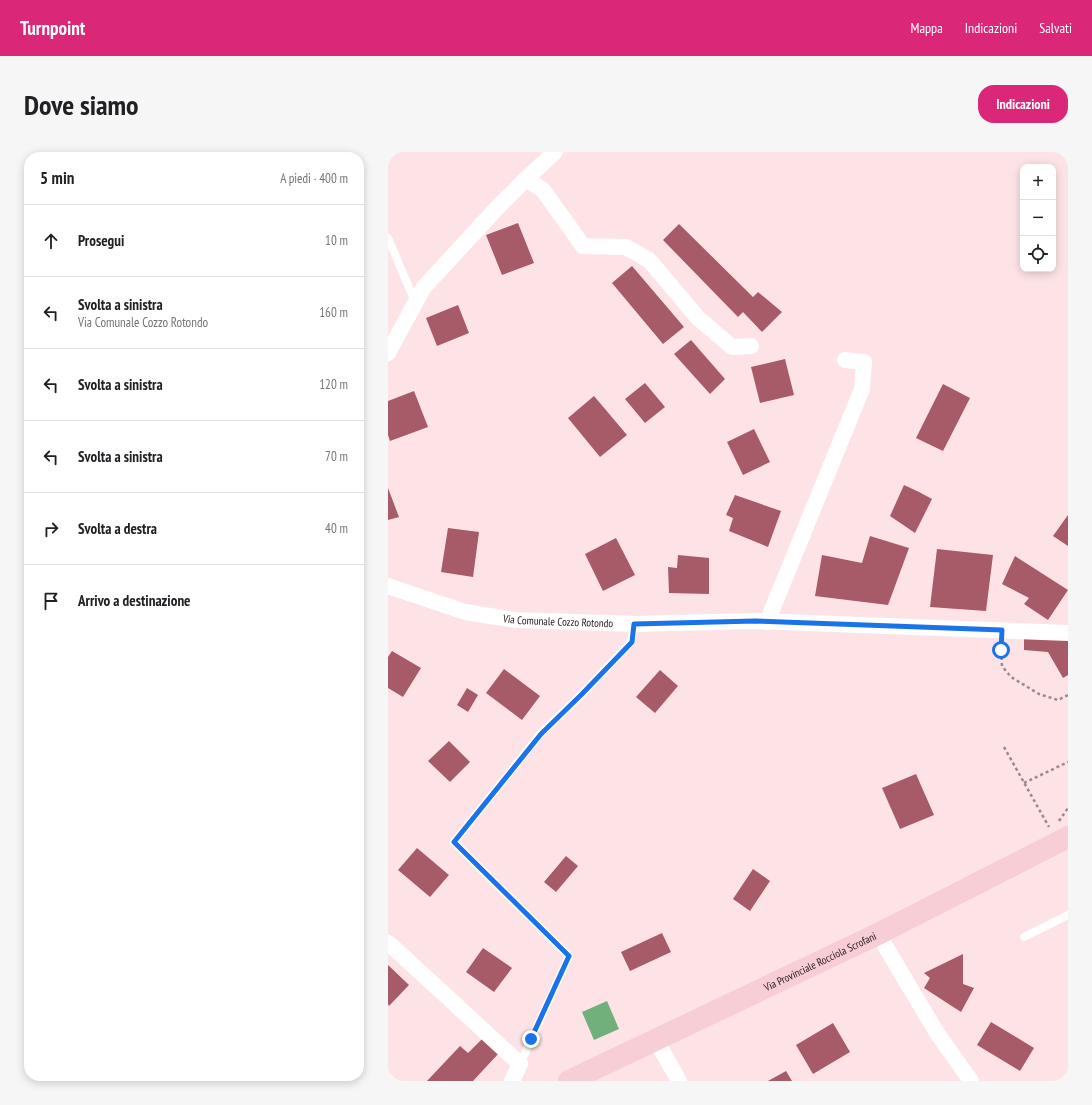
<!DOCTYPE html>
<html lang="it">
<head>
<meta charset="utf-8">
<style>
	:root { --surface:#fff; --page:#f6f6f6; --text:#202124; --muted:#757577; --line:#e0e0e0; --accent:#db2777 }
	body { margin:0; font-family:"PT Sans Narrow",sans-serif; background:var(--page); color:var(--text) }
	.controls { position:absolute; right:12px; top:12px; display:grid; overflow:hidden; border-radius:8px; box-shadow:0 2px 10px #0003 }
	.controls button { width:36px; height:36px; display:grid; place-items:center; padding:0; border:0; border-bottom:1px solid var(--line); background:var(--surface); color:var(--text); font:20px sans-serif }
	.stop { position:absolute; width:12px; height:12px; margin:-9px; border:3px solid #1a73e8; border-radius:50%; background:#fff }
	.stop.end { background:#1a73e8; border-color:#fff; box-shadow:0 1px 4px #0008 }
	.list { margin:0; padding:0; list-style:none }
	h2 { display:flex; justify-content:space-between; align-items:center; height:52px; margin:0; padding:0 16px; font-size:17px }
	h2 small { font-size:13px; font-weight:400; color:var(--muted) }
	.list li { display:grid; grid-template-columns:26px 1fr auto; gap:12px; align-items:center; box-sizing:border-box; height:72px; padding:0 16px; border-top:1px solid var(--line) }
	.list b { display:block; font-size:15px; white-space:nowrap }
	.list p { margin:0; font-size:13px; white-space:nowrap; color:var(--muted) }
	.list em { font-size:13px; font-style:normal; color:var(--muted) }
	.icon { flex:none; width:22px; height:22px; fill:none; stroke:currentColor; stroke-width:2; stroke-linecap:round; stroke-linejoin:round }
	.map { position:relative; flex:none; width:680px; height:929px; overflow:hidden; border-radius:16px }
	header { display:flex; align-items:center; gap:24px; box-sizing:border-box; height:56px; padding:0 20px; background:var(--accent); color:#fff }
	header strong { font-size:19px }
	nav { display:flex; gap:22px; margin-inline-start:auto; font-size:14px }
	.intro { display:flex; align-items:center; justify-content:space-between; box-sizing:border-box; height:96px; padding:0 24px }
	h1 { margin:0; font-size:28px }
	.button { padding:10px 18px; border-radius:16px; background:var(--accent); color:#fff; font-size:14px; font-weight:700 }
	main { display:flex; gap:24px; padding:0 24px }
	aside { flex:1; background:var(--surface); border-radius:16px; box-shadow:0 2px 10px #0003 }
	.map>svg:first-child { display:block }
	.water { fill:#72b07b }
	.building { fill:#a75a67 }
	.lines { fill:none; stroke-linecap:round; stroke-linejoin:round }
	.path { stroke:#9d898b; stroke-width:2.5; stroke-dasharray:3 3; stroke-linecap:butt }
	.lane { stroke:#fff; stroke-width:8 }
	.street { stroke:#fff; stroke-width:16 }
	.secondary { stroke:#f7cdd6; stroke-width:22 }
	.route { stroke:#1a73e8; stroke-width:5 }
	.labels { text-anchor:middle; stroke-width:4; stroke-linejoin:round; paint-order:stroke }
	.street-label { font-size:11px; fill:#26181a; stroke:#fde3e6 }
</style>
</head>
<body>
<header>
<strong>Turnpoint</strong>
<nav><a>Mappa</a><a>Indicazioni</a><a>Salvati</a></nav>
</header>
<div class="intro"><h1>Dove siamo</h1><a class="button">Indicazioni</a></div>
<main>
<aside>
<h2>5 min<small>A piedi · 400 m</small></h2>
<ul class="list">
<li><svg class="icon" aria-label="ahead" viewBox="0 0 24 24"><path d="M12 20V5M6 11l6-6 6 6"/></svg><div><b>Prosegui</b></div><em>10 m</em></li>
<li><svg class="icon" aria-label="left" viewBox="0 0 24 24"><path d="M17 20v-9H6M10 6l-5 5 5 5"/></svg><div><b>Svolta a sinistra</b><p>Via Comunale Cozzo Rotondo</p></div><em>160 m</em></li>
<li><svg class="icon" aria-label="left" viewBox="0 0 24 24"><path d="M17 20v-9H6M10 6l-5 5 5 5"/></svg><div><b>Svolta a sinistra</b></div><em>120 m</em></li>
<li><svg class="icon" aria-label="left" viewBox="0 0 24 24"><path d="M17 20v-9H6M10 6l-5 5 5 5"/></svg><div><b>Svolta a sinistra</b></div><em>70 m</em></li>
<li><svg class="icon" aria-label="right" viewBox="0 0 24 24"><path d="M7 20v-9h11M14 6l5 5-5 5"/></svg><div><b>Svolta a destra</b></div><em>40 m</em></li>
<li><svg class="icon" aria-label="arrive" viewBox="0 0 24 24"><path d="M6 21V4h12l-3 4 3 4H6"/></svg><div><b>Arrivo a destinazione</b></div></li>
</ul>
</aside>
<div class="map">
<svg width="680" height="929" viewBox="0 0 680 929">
	<rect width="100%" height="100%" fill="#fde3e6"/>
	<path class="water" d="M 219,849 L 231,877 L 206,888 L 194,860 Z"/>
	<g class="building">
		<path d="M 130,71 L 146,111 L 114,123 L 98,83 Z"/>
		<path d="M 291,72 L 365,145 L 370,140 L 394,160 L 374,180 L 355,160 L 350,165 L 275,88 Z"/>
		<path d="M 244,114 L 296,175 L 275,192 L 224,131 Z"/>
		<path d="M 70,153 L 81,181 L 49,194 L 38,166 Z"/>
		<path d="M 303,188 L 337,227 L 322,242 L 286,202 Z"/>
		<path d="M 397,207 L 406,243 L 372,251 L 363,215 Z"/>
		<path d="M 257,231 L 277,255 L 257,271 L 237,247 Z"/>
		<path d="M 555,232 L 582,246 L 555,299 L 528,286 Z"/>
		<path d="M 26,239 L 40,275 L 2,289 L 0,283 L 0,249 Z"/>
		<path d="M 206,244 L 239,283 L 212,305 L 180,266 Z"/>
		<path d="M 366,277 L 382,310 L 355,323 L 339,290 Z"/>
		<path d="M 516,333 L 531,340 L 544,347 L 527,381 L 502,364 Z"/>
		<path d="M 0,336 L 11,365 L 0,368 Z"/>
		<path d="M 347,343 L 393,359 L 380,395 L 341,379 L 345,366 L 338,363 Z"/>
		<path d="M 680,363 L 680,394 L 665,384 Z"/>
		<path d="M 60,376 L 91,380 L 85,425 L 53,420 Z"/>
		<path d="M 482,384 L 521,396 L 500,453 L 427,444 L 434,403 L 474,411 Z"/>
		<path d="M 228,386 L 247,423 L 215,439 L 197,402 Z"/>
		<path d="M 549,397 L 605,403 L 598,459 L 542,455 Z"/>
		<path d="M 290,403 L 321,406 L 321,442 L 281,441 L 280,415 L 289,416 Z"/>
		<path d="M 627,404 L 680,438 L 660,468 L 636,452 L 641,446 L 614,432 Z"/>
		<path d="M 636,485 L 680,488 L 680,523 L 675,526 L 660,500 L 636,498 Z"/>
		<path d="M 4,499 L 33,516 L 15,545 L 0,536 L 0,505 Z"/>
		<path d="M 116,517 L 152,544 L 134,568 L 98,541 Z"/>
		<path d="M 272,518 L 290,534 L 267,561 L 248,545 Z"/>
		<path d="M 79,536 L 90,543 L 80,560 L 69,553 Z"/>
		<path d="M 61,589 L 82,610 L 62,630 L 40,609 Z"/>
		<path d="M 528,622 L 546,663 L 512,677 L 494,636 Z"/>
		<path d="M 29,696 L 61,723 L 42,745 L 10,718 Z"/>
		<path d="M 178,704 L 190,714 L 168,740 L 156,730 Z"/>
		<path d="M 365,717 L 382,729 L 362,759 L 345,747 Z"/>
		<path d="M 274,781 L 283,800 L 242,819 L 233,800 Z"/>
		<path d="M 95,796 L 124,816 L 106,840 L 78,820 Z"/>
		<path d="M 575,802 L 575,832 L 586,836 L 573,860 L 536,836 L 542,826 L 536,821 Z"/>
		<path d="M 0,813 L 21,833 L 1,854 L 0,852 Z"/>
		<path d="M 603,870 L 646,896 L 632,919 L 589,893 Z"/>
		<path d="M 445,871 L 462,900 L 425,922 L 408,893 Z"/>
		<path d="M 95,886 L 111,901 L 85,929 L 39,929 L 72,894 L 80,901 Z"/>
		<path d="M 398,919 L 404,929 L 380,929 Z"/>
	</g>
	<g class="lines">
		<g class="path">
			<path d="M 613,493 L 614,514 L 623,525 L 651,542 L 670,548 L 680,543"/>
			<path d="M 616,595 L 661,675"/>
			<path d="M 636,631 L 680,610"/>
			<path d="M 671,669 L 680,656"/>
		</g>
		<g class="lane">
			<path d="M 0,86 L 27,150"/>
			<path d="M 636,785 L 680,763"/>
			<path d="M 132,912 L 181,804 L 66,690 L 153,581 L 194,542 L 243,490 L 246,472"/>
		</g>
		<g class="street">
			<path d="M 138,27 L 167,0"/>
			<path d="M 0,201 L 36,135 L 109,56 L 138,27 L 155,38 L 195,94 L 238,95 L 261,108 L 310,166 L 344,195 L 363,194"/>
			<path id="s1" d="M 0,434 L 77,460 L 128,468 L 246,472 L 367,469 L 680,481"/>
			<path d="M 379,470 L 474,237 L 476,210 L 457,208"/>
			<path d="M 490,782 L 549,881 L 583,929"/>
			<path d="M 0,791 L 6,796 L 132,912 L 124,929"/>
			<path d="M 268,888 L 291,929"/>
		</g>
		<path class="secondary" id="s2" d="M 181,929 L 490,782 L 680,685"/>
	</g>
	<g class="lines">
		<path class="route" d="M 143,887 L 181,804 L 66,690 L 153,582 L 194,542 L 244,490 L 246,472 L 367,469 L 614,478 L 613,498"/>
	</g>
	<g class="labels">
		<g class="street-label">
			<text dy="4" stroke="none"><textPath href="#s1" startOffset="175">Via Comunale Cozzo Rotondo</textPath></text>
			<text dy="4" stroke="none"><textPath href="#s2" startOffset="278">Via Provinciale Rocciola Scrofani</textPath></text>
		</g>
	</g>
</svg>
<div class="controls">
<button>+</button>
<button>−</button>
<button><svg class="icon" aria-label="locate" viewBox="0 0 24 24"><circle cx="12" cy="12" r="6"/><path d="M12 2v4M12 18v4M2 12h4M18 12h4"/></svg></button>
</div>
<div class="stop" style="left:613px;top:498px"></div>
<div class="stop end" style="left:143px;top:887px"></div>
</div>
</main>
</body>
</html>
